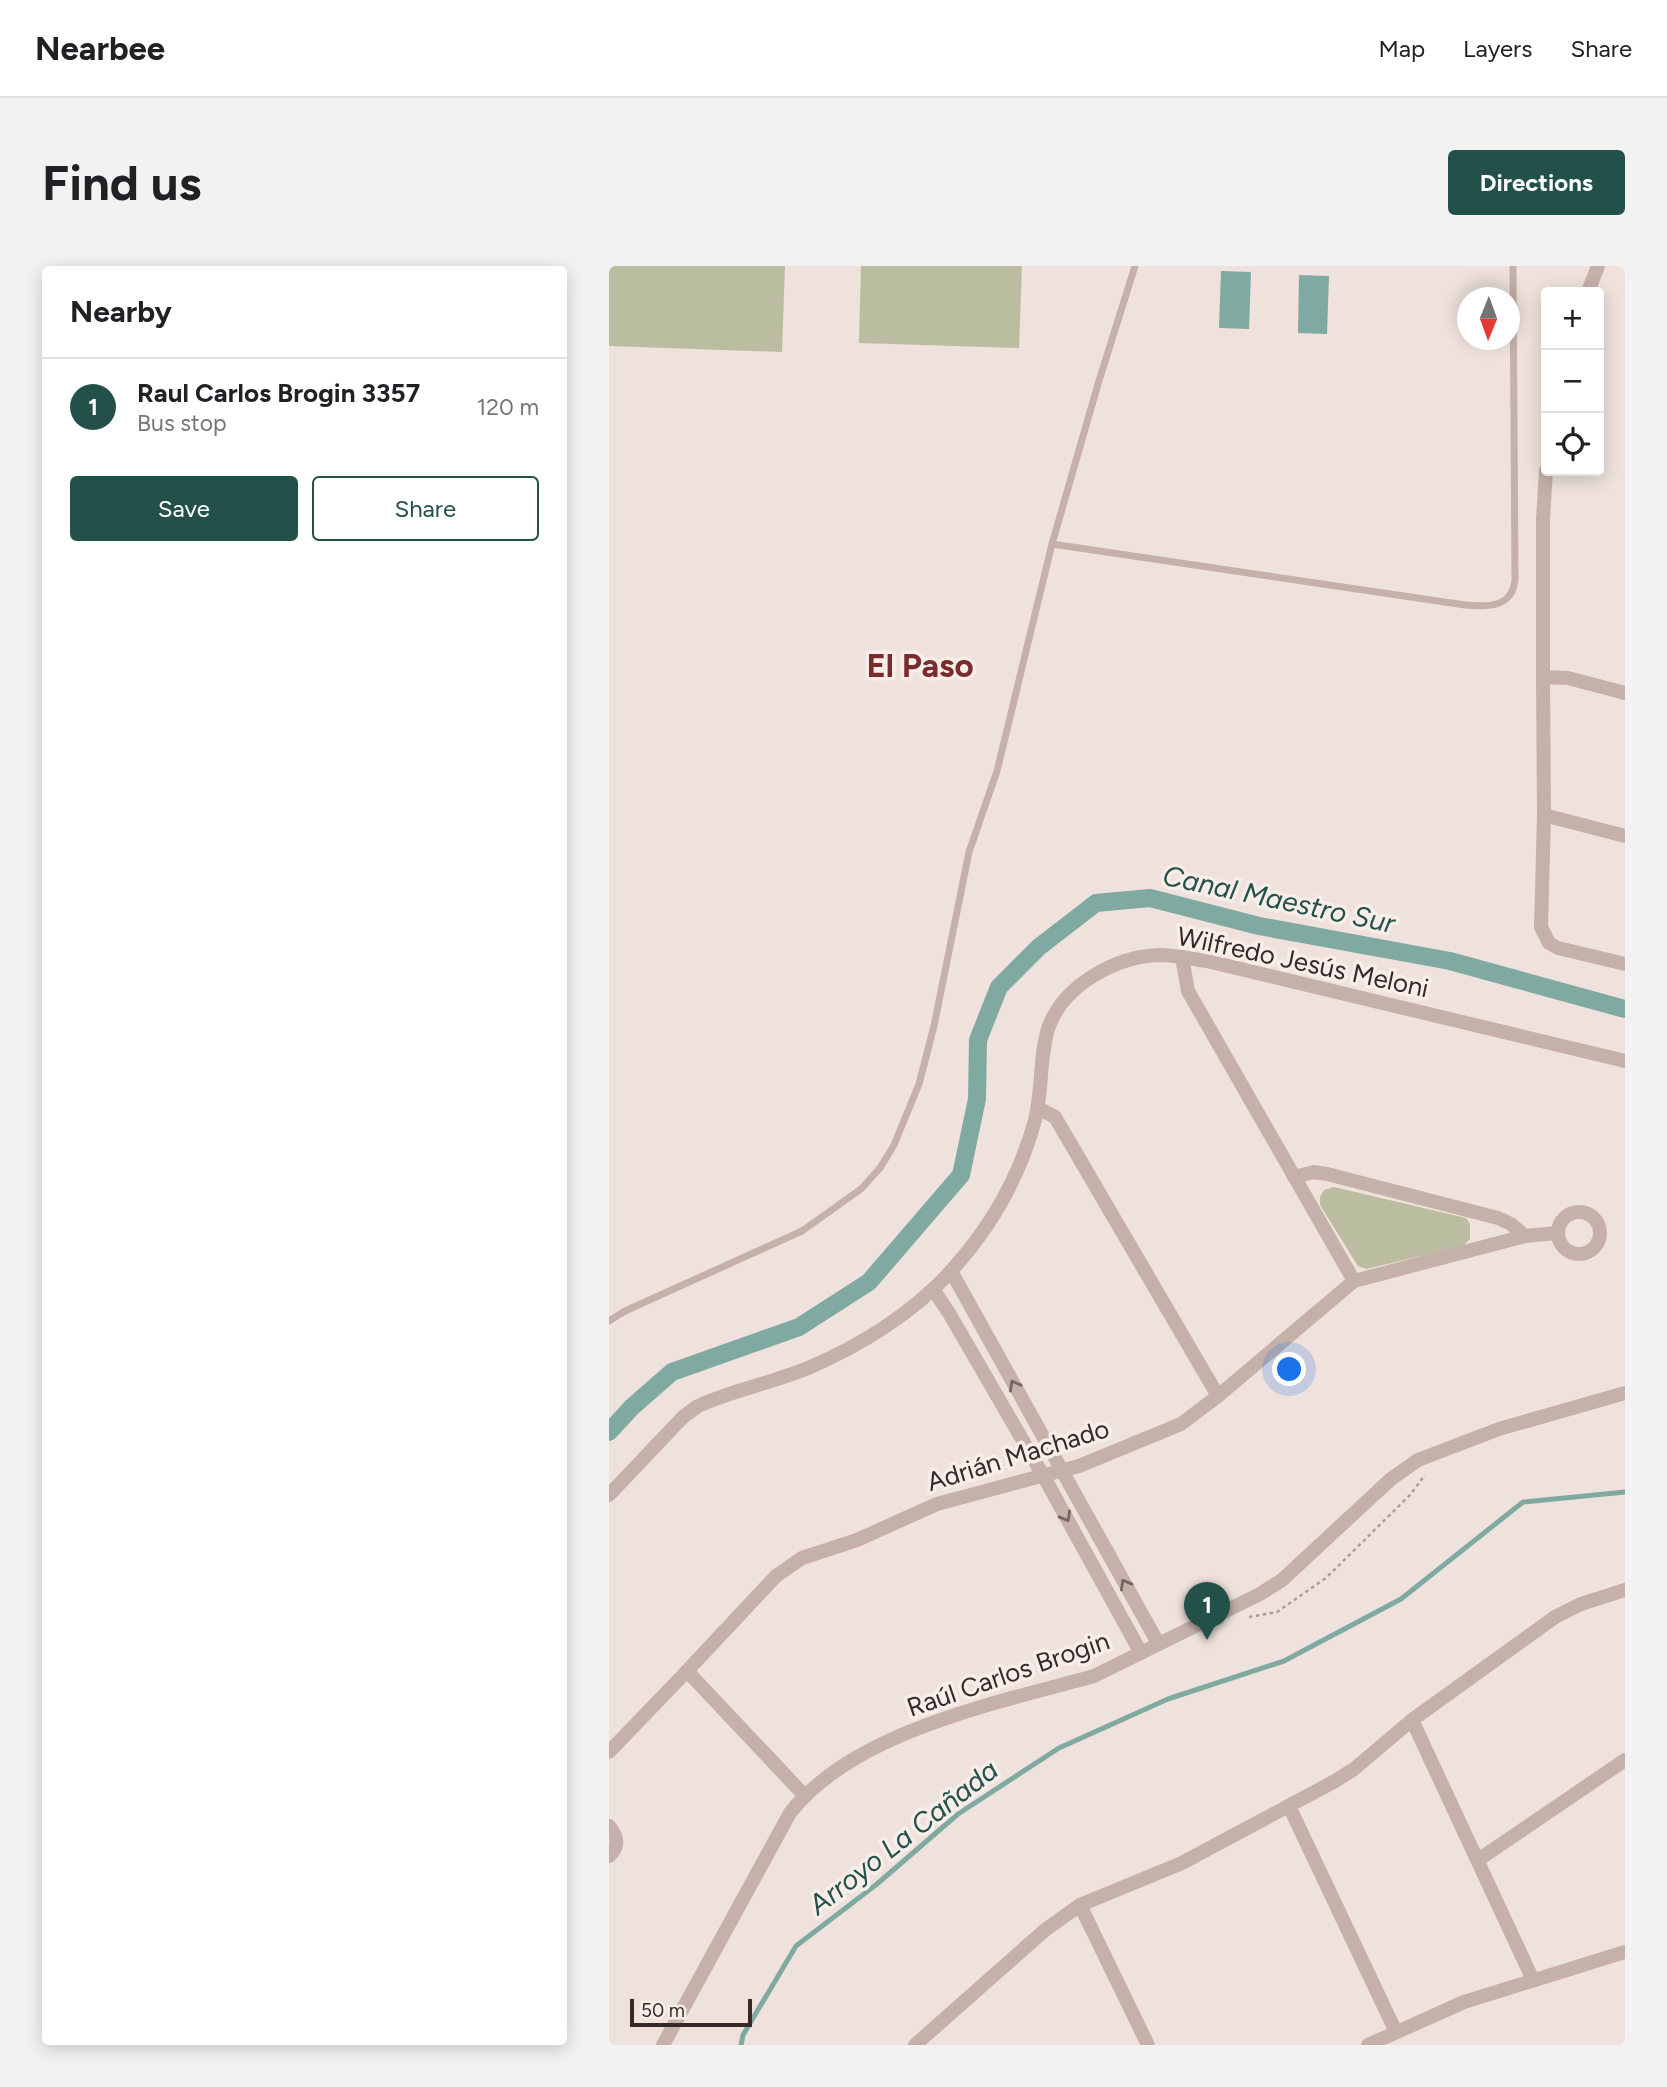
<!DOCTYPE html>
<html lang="en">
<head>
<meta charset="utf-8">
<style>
	:root { --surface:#fff; --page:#f2f2f2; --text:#202124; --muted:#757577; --line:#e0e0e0; --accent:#235149 }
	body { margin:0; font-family:Figtree,sans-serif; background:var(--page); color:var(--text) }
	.controls { position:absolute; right:21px; top:21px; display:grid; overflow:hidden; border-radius:7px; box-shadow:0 4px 18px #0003 }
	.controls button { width:63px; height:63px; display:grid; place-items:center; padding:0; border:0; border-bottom:2px solid var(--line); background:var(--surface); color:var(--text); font:35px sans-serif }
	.compass { position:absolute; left:848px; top:21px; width:63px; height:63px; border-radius:50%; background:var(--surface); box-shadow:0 4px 18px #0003; rotate:181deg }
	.scale { position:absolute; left:21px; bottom:18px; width:122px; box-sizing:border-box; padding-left:7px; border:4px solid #352a29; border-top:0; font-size:19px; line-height:24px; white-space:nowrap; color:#352a29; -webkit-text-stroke:5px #f7ede9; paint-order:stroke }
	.you { position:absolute; left:681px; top:1104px; width:24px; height:24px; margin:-18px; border:5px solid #fff; border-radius:50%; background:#1a73e8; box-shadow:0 0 0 10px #1a73e833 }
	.badge { display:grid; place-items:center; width:46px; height:46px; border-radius:50%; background:var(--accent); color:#fff; font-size:23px; font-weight:700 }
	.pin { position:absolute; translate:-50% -58px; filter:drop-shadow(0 2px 4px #0008) }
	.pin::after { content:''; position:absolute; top:37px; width:24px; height:21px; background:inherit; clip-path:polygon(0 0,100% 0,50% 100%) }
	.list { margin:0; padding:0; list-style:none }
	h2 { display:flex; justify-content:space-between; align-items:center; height:91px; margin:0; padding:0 28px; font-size:30px }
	h2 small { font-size:23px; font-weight:400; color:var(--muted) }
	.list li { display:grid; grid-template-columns:46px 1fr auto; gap:21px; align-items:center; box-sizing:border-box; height:98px; padding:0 28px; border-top:2px solid var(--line) }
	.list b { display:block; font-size:26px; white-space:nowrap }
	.list p { margin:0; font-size:23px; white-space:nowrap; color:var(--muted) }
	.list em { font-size:23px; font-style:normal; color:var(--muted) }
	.actions { display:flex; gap:14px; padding:21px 28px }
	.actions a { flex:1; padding:16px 0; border:2px solid var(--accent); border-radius:7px; text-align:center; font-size:24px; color:var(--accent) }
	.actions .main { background:var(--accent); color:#fff }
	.icon { flex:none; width:38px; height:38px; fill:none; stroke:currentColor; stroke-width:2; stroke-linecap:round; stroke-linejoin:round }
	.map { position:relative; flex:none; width:1016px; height:1779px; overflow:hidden; border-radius:7px }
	header { display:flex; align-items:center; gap:42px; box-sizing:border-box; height:98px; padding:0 35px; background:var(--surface); border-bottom:2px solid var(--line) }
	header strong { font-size:33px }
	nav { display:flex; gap:38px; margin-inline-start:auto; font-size:24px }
	.intro { display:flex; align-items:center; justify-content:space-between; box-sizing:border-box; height:168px; padding:0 42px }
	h1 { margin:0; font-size:49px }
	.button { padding:18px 32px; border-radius:7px; background:var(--accent); color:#fff; font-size:24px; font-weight:700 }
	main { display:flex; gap:42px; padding:0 42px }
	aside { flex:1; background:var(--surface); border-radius:7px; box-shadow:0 4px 18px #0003 }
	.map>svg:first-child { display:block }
	.green { fill:#babd9f }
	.water { fill:#7fa9a1 }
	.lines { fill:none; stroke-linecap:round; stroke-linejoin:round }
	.stream { stroke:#7fa9a1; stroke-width:5 }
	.canal { stroke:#7fa9a1; stroke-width:18 }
	.path { stroke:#b29a95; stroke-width:2.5; stroke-dasharray:3.5 3.5; stroke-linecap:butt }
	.lane { stroke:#c6b0aa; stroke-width:7 }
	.street { stroke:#c6b0aa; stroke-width:14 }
	.oneway { stroke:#766663 }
	.labels { text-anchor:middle; stroke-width:7; stroke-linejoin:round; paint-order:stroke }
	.street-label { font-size:26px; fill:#352a29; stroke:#f7ede9 }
	.water-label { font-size:28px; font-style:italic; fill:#235149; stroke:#f7ede9 }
	.district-label { font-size:33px; font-weight:bold; fill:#7b2b2c; stroke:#f7ede9 }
</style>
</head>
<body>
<header>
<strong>Nearbee</strong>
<nav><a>Map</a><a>Layers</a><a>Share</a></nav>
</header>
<div class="intro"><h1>Find us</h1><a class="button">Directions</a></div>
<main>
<aside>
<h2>Nearby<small></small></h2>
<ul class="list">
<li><span class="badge">1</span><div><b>Raul Carlos Brogin 3357</b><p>Bus stop</p></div><em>120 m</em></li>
</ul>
<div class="actions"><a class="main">Save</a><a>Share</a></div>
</aside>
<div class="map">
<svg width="1016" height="1779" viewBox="0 0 1016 1779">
	<rect width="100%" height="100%" fill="#efe2dd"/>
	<g class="green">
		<path d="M 0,0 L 176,0 L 173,86 L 0,80 Z"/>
		<path d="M 252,0 L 413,0 L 410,82 L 250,77 Z"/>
		<path d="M 725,921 L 857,952 L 861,958 L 861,973 L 854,980 L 757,1003 L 749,1000 L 711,939 L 711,931 L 715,924 Z"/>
	</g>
	<g class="water">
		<path d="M 612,5 L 642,6 L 640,63 L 610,62 Z"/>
		<path d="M 690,9 L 720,10 L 718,68 L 689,67 Z"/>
	</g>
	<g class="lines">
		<path class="stream" d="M 132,1779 L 134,1769 L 187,1680 L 268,1618 L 349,1548 L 450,1482 L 559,1433 L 675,1395 L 792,1333 L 914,1236 L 1016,1226"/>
		<path class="canal" d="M 0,1166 L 23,1141 L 63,1106 L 190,1061 L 260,1016 L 352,909 L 368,833 L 369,774 L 390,721 L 430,681 L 487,637 L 541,632 L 650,660 L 841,695 L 1016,743"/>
		<path class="path" d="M 640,1351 L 668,1346 L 717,1312 L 801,1229 L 816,1209"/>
		<g class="lane">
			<path d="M 443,278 L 856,339 C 878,341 903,342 906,314 L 904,0"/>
			<path d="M 0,1055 L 16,1045 L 193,965 L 252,923 L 271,902 L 285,879 L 310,818 L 325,760 L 360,586 L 388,505 L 443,278 L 489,118 L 526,0"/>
		</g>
		<g class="street">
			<path d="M 979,26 L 989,0"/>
			<path d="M 937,204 L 934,254 L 934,411 L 959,412 L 1016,427"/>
			<path d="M 934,411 L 935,549 L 932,661 L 940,677 L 949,682 L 1016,698"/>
			<path d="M 935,549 L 1016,570"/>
			<path d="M 573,691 L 579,725 L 745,1015"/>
			<path d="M 429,842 L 446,851 L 609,1130"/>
			<path d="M 685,911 L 705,906 L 718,908 L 889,952 L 902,958 L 916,970"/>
			<circle cx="970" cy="967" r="21"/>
			<path d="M 342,1005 L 549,1377"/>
			<path d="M 324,1023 L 340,1047 L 435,1211 L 532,1387"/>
			<path d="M 0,1229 L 74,1151 L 89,1140 C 124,1124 163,1117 199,1102 C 251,1080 304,1047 342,1005 C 382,961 411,910 426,854 C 434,823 430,789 440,760 C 456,718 508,690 551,689 C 566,689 583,693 598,695 L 1016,795"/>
			<path d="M 78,1405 L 167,1310 L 193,1292 L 248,1274 L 328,1238 L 470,1200 L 572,1158 L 609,1130 L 745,1015 L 916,970 L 948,967"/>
			<path d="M 803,1454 L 924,1714"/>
			<path d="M 0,1486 L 78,1405 L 195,1529"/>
			<path d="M 680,1540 L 787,1766"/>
			<path d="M 0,1560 C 9,1571 11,1580 0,1590"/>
			<path d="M 869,1594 L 1016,1494"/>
			<path d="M 471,1639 L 539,1779"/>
			<path d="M 54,1779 L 181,1547 C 245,1465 388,1437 485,1410 L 651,1328 L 673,1314 L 782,1213 L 809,1194 L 890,1163 L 1016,1127"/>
			<path d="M 306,1779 L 436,1664 L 471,1639 L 573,1597 L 726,1515 L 745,1503 L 803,1454 L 946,1351 L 972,1338 L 1016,1324"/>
			<path d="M 759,1779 L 855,1736 L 1016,1686"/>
		</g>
	</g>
	<defs><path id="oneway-chevron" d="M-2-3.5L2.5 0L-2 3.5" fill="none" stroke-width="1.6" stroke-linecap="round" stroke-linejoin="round" transform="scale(1.75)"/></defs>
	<g class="oneway">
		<use href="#oneway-chevron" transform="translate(405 1119) rotate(-119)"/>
		<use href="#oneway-chevron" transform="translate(457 1251) rotate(61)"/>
		<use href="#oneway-chevron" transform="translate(516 1318) rotate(-119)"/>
	</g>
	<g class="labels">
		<g class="street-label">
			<text transform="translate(694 696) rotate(12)" y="9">Wilfredo Jesús Meloni</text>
			<text transform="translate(409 1189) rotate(-17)" y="9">Adrián Machado</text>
			<text transform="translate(399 1408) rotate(-19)" y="9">Raúl Carlos Brogin</text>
		</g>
		<g class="water-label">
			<text transform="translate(670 633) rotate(12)" y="10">Canal Maestro Sur</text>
			<text transform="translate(294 1571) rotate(-38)" y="10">Arroyo La Cañada</text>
		</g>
		<g class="district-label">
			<text x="311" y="411">El Paso</text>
		</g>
	</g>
</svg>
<div class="controls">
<button>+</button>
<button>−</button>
<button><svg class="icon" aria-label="locate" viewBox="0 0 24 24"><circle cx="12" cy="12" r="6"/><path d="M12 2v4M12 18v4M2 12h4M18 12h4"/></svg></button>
</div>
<svg class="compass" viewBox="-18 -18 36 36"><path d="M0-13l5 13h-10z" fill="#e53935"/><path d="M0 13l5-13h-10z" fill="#757577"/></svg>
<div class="scale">50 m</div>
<div class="you"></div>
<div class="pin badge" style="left:598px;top:1374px">1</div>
</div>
</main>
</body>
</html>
